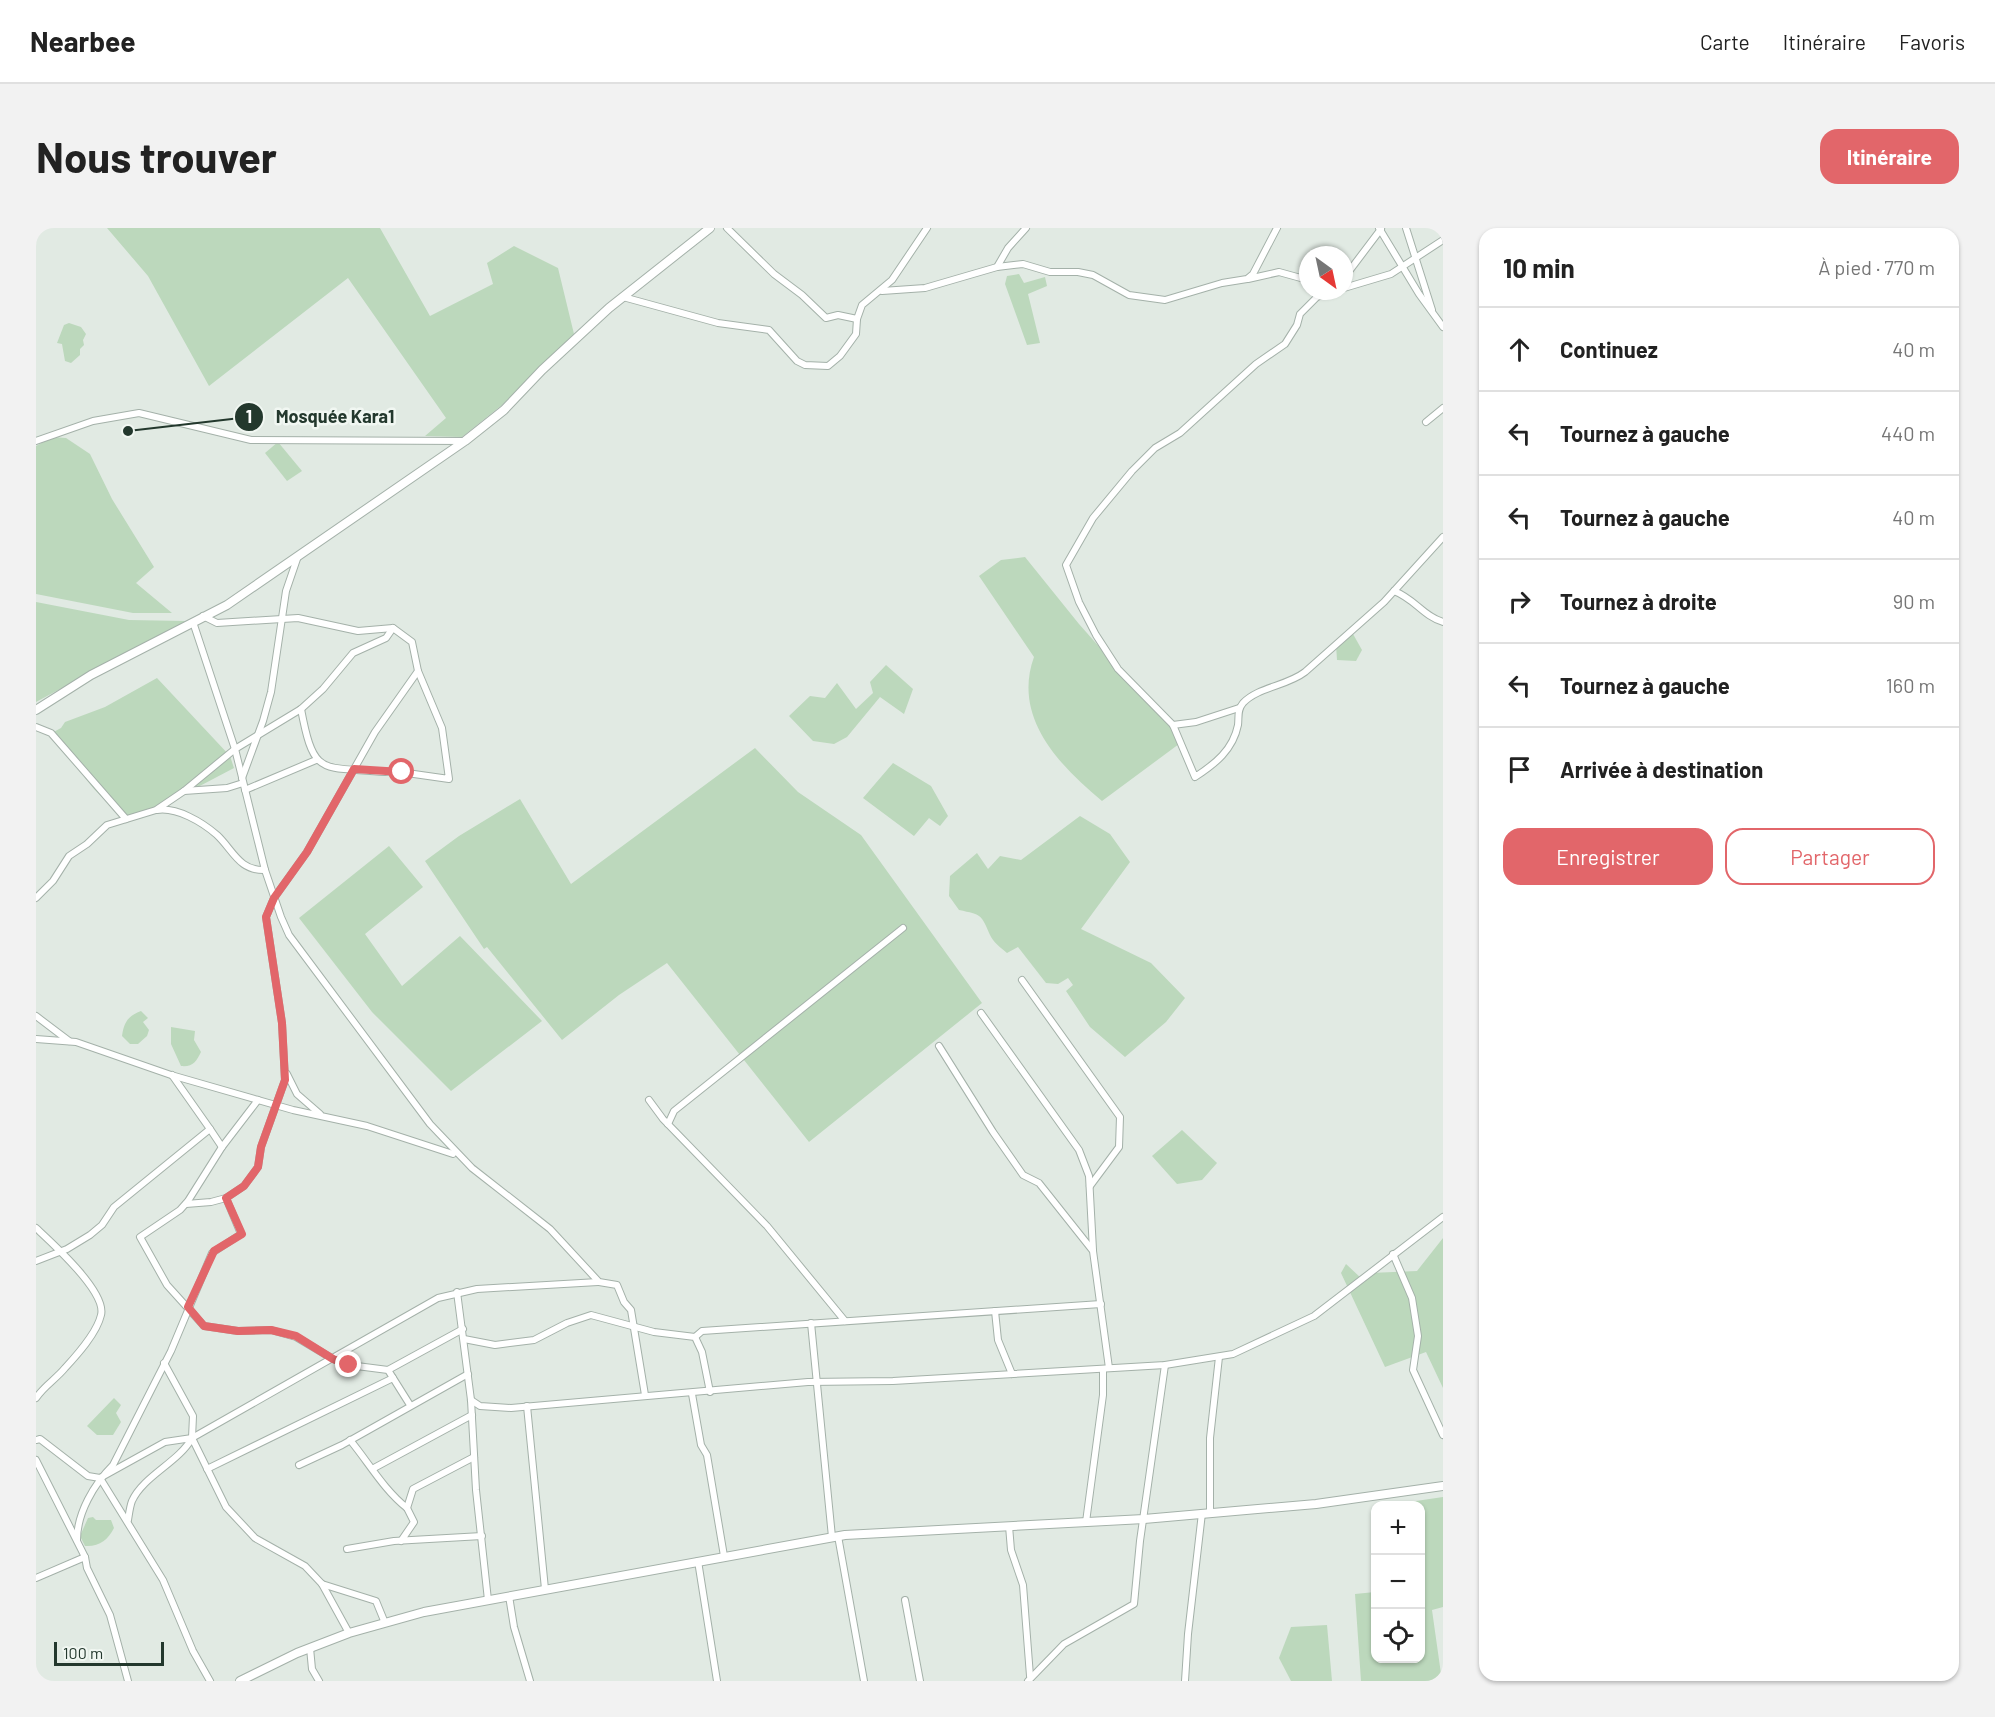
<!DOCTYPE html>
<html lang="fr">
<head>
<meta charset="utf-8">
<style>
	:root { --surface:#fff; --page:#f2f2f2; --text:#222; --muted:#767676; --line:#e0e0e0; --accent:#e2666a }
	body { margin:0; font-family:Barlow,sans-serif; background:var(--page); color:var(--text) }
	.controls { position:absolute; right:18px; bottom:18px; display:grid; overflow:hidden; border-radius:12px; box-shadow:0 2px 4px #0004 }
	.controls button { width:54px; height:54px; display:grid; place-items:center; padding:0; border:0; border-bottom:2px solid var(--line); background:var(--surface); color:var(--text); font:30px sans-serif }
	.compass { position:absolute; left:1263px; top:18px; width:54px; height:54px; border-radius:50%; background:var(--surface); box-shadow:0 2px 4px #0004; rotate:147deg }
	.scale { position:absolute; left:18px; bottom:15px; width:110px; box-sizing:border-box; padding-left:6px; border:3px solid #23382d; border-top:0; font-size:16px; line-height:21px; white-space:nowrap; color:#23382d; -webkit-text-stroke:4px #f1f7f2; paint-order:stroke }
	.stop { position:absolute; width:18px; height:18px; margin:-14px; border:4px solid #e2666a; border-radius:50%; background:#fff }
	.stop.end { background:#e2666a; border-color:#fff; box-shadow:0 2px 6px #0008 }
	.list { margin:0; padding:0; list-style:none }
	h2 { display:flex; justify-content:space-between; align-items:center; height:78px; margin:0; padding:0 24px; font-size:26px }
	h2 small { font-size:20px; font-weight:400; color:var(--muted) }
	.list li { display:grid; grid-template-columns:39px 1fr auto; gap:18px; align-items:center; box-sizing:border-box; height:84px; padding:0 24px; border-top:2px solid var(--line) }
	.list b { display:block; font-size:22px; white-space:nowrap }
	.list em { font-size:20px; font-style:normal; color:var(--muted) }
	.actions { display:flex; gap:12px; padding:18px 24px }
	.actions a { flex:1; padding:14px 0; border:2px solid var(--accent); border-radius:18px; text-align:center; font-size:21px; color:var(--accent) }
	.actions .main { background:var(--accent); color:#fff }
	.icon { flex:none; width:33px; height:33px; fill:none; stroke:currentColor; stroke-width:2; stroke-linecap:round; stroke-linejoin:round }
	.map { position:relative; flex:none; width:1407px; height:1453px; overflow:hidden; border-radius:18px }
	header { display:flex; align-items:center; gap:36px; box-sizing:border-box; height:84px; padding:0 30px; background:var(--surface); border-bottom:2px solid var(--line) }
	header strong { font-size:28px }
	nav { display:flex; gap:33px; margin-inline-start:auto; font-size:21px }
	.intro { display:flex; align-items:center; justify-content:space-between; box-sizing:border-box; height:144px; padding:0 36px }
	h1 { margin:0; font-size:42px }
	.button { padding:15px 27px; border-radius:18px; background:var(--accent); color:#fff; font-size:21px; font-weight:700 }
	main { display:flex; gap:36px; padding:0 36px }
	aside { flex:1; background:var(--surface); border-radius:18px; box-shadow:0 2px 4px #0004 }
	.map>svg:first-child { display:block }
	.green { fill:#bcd8bc }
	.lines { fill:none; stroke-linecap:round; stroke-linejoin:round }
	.minor-casing { stroke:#a4b1a9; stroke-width:8 }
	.tertiary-casing { stroke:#a4b1a9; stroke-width:10 }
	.minor { stroke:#fff; stroke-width:6 }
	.tertiary { stroke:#fff; stroke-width:8 }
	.route { stroke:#e2666a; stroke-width:8 }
	.leader { fill:none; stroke:#23382d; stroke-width:2 }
	.callout-dot { fill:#23382d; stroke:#f1f7f2; stroke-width:2 }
	.mark-label { font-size:18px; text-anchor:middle; font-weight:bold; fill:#fff }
	.callout-label { font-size:18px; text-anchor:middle; font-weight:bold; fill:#23382d; stroke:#f1f7f2; stroke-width:5; stroke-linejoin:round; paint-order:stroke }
</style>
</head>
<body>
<header>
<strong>Nearbee</strong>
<nav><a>Carte</a><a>Itinéraire</a><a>Favoris</a></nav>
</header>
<div class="intro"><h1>Nous trouver</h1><a class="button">Itinéraire</a></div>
<main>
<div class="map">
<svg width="1407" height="1453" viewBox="0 0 1407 1453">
	<rect width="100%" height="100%" fill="#e1eae3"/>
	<g class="green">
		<path d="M 71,0 L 344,0 L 394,88 L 457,56 L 451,35 L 478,18 L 522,40 L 538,106 L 466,177 L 426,209 L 389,208 L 410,190 L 312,50 L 173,158 L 112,48 Z"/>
		<path d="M 983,46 L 988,55 L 1009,49 L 1011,58 L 992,66 L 1004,115 L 991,117 L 969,56 L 971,48 Z"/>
		<path d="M 33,95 L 45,99 L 50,106 L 47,112 L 48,117 L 44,121 L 44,127 L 35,135 L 29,133 L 26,116 L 21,115 L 28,97 Z"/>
		<path d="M 17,209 L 30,210 L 54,226 L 76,271 L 118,339 L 100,355 L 136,385 L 97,385 L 0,366 L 0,218 Z"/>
		<path d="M 242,214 L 266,243 L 251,253 L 229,225 Z"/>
		<path d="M 989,329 L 1043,396 L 1135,500 L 1143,516 L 1066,573 C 1024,538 976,490 998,429 L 943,348 L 965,332 Z"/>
		<path d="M 0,374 L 93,392 L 150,393 L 0,474 Z"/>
		<path d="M 1310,403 L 1317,406 L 1326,422 L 1320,433 L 1301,432 L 1300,417 Z"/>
		<path d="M 850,437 L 877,461 L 868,486 L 844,469 L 811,509 L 798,516 L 777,513 L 753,488 L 774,468 L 789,470 L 801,455 L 820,481 L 837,465 L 834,454 Z"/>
		<path d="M 121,450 L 194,528 L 198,540 L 120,581 L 87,590 L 58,561 L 14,506 L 25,500 L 29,494 L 69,479 Z"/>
		<path d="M 719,520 L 762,564 L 825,607 L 946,775 L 773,914 L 631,735 L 583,767 L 526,812 L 451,719 L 448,721 L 389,633 L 423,608 L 484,571 L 535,656 Z"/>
		<path d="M 857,535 L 895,558 L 912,588 L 904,598 L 893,590 L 878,608 L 827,570 Z"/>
		<path d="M 1044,588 L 1074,606 L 1094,634 L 1045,701 L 1115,735 L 1149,770 L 1130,794 L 1089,829 L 1054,799 L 1030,763 L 1037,757 L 1032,750 L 1022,756 L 1010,755 L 982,719 L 971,725 C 965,720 957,714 954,707 C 945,686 946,687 923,682 L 913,668 L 914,648 L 941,625 L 952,641 L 964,628 L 985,632 Z"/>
		<path d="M 353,618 L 387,659 L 329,706 L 366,758 L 424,708 L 506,793 L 415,863 L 336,784 L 263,690 Z"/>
		<path d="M 105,783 L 112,790 L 107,794 L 113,802 L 111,808 L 102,816 L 94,816 L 86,808 C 88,794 92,788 105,783 Z"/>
		<path d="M 135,799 L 159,803 L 158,812 L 165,824 C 160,834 157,839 145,838 L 135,816 Z"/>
		<path d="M 1146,902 L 1181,935 L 1166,952 L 1141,956 L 1116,928 Z"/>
		<path d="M 1407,1010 L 1407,1160 L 1390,1124 L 1349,1139 L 1305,1045 L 1310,1036 L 1326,1051 L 1334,1045 L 1381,1043 Z"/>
		<path d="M 78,1170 L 85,1177 L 80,1185 L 85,1194 L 77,1207 L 61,1207 L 51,1198 Z"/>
		<path d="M 1407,1269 L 1407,1379 L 1396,1382 L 1406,1453 L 1325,1453 L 1319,1366 L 1339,1364 L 1340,1430 L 1384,1430 L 1384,1278 L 1353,1277 Z"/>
		<path d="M 57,1289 L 60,1292 L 75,1292 L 78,1300 C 72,1312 63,1319 49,1318 L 44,1308 L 52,1290 Z"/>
		<path d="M 1291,1397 L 1296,1453 L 1255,1453 L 1243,1430 L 1255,1399 Z"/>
	</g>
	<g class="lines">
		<g class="minor-casing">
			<g id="minor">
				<path d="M 691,0 L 738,46 L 766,67 L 790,90 L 802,87 L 821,91"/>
				<path d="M 1343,0 L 1383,66 L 1407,99"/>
				<path d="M 1370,0 L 1396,82"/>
				<path d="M 961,39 L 987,36 L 1014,44 L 1042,44 L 1057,47 L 1093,67 L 1129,72 L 1186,55 L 1211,51 L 1217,46 L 1241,0"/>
				<path d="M 1308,50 L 1345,1"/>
				<path d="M 1212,51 L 1243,44 L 1272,52"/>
				<path d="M 1308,60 L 1355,46 L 1407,12"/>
				<path d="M 846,63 L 889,60 L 961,39 L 972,20 L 990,0"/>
				<path d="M 1294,63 L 1281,69 L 1264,86 L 1261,97 L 1249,116 L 1220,136 L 1144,205 L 1119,220 L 1096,243 L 1057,290 L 1030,337 L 1043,374 L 1060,407 L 1082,441 L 1137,497 L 1159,549 C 1179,536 1197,522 1202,497 C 1203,489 1201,482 1207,475 C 1222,459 1251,458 1269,444 L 1348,374 L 1407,309"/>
				<path d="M 587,69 L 682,95 L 733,102 L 761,133 L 769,137 L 792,138 L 804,128 L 820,106 L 821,91 L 826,77 L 856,52 L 891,0"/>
				<path d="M 1390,194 L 1407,180"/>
				<path d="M 0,213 L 57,193 L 103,185 L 215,212 L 429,213"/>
				<path d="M 1358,363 C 1379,371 1387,388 1407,394"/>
				<path d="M 157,394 L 199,521 L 229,642 L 245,689 L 253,707 L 394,896 L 436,940 L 514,1001 L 563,1054 L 581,1057 L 588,1074 L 595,1082 L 609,1167"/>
				<path d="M 265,481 C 278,550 285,538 349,544 L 357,543 L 413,551 L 406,500 L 382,443"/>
				<path d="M 1137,497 L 1160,494 L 1203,480"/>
				<path d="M 0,499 L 15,505 L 90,591"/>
				<path d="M 206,550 L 227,493 L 235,464 L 250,363 L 262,328"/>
				<path d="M 209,562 L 280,532"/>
				<path d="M 148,563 L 199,521 L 265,481 L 287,461 L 317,425 L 350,410 L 357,400"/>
				<path d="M 121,582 C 141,579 166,594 181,607 C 197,622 203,643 229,642"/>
				<path d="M 0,670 L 17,653 L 33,628 L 51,616 L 71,597 L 120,582 L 148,563 L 191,560 L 207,555"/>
				<path d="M 986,752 L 1084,889 L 1083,919 L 1054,958"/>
				<path d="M 945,785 L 1043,922 L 1053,948 L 1057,1022"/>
				<path d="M 0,788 L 33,813"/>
				<path d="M 0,811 L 40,814 L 135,847 L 257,882 L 331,898 L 417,926"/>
				<path d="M 903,818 L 957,904 L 987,947 L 1003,955 L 1057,1023 L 1073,1140"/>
				<path d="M 251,846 L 261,866 L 284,886"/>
				<path d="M 222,872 L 186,919 L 152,973 L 144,982 L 104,1009 L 131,1057 L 168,1098 L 202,1103 L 235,1102 L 260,1109 L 297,1131 L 313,1137 L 352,1142 L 374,1177"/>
				<path d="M 613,872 L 627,891 L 731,998 L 809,1093"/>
				<path d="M 632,896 L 638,883 L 867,700"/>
				<path d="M 174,901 L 186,919"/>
				<path d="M 150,976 L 175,974 L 190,970"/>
				<path d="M 0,1000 C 16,1015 71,1064 65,1087 C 61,1105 41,1127 29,1140 C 20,1151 8,1158 0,1170"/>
				<path d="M 1357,1026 L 1376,1070 L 1382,1108 L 1377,1142 L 1407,1207"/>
				<path d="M 0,1033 L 31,1021 L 54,1007 L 66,997 L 78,979 L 174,901 L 136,847"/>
				<path d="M 421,1064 L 435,1172 L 440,1262 L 452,1372"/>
				<path d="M 959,1083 L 962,1112 L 976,1146"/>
				<path d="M 775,1095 L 796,1309"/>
				<path d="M 659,1109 L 666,1103 L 1065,1076"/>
				<path d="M 428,1111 L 459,1117 L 498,1112 L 531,1095 L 555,1087 L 618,1104 L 659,1109 L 666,1124 L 674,1164"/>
				<path d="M 128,1135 L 157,1188 L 156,1210 L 190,1279 L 219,1310 L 269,1338 L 286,1356 L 340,1373 L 349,1395"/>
				<path d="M 352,1142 L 427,1101"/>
				<path d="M 656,1166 L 665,1217 L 671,1227 L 688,1328"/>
				<path d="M 435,1172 L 444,1178 L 475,1180 L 772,1154 L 857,1153 L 1129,1137 L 1197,1126 L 1278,1088 L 1407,989"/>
				<path d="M 491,1178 L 509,1361"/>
				<path d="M 0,1212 L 4,1211 L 52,1248 L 64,1250 L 129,1214 L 156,1210 L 402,1070 L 441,1061 L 562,1054"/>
				<path d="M 314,1212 C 333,1235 348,1262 371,1280"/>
				<path d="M 0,1232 L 49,1329 L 51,1340 L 74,1387 L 92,1453"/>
				<path d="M 263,1237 L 306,1217 L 432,1146"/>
				<path d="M 338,1240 L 436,1187"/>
				<path d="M 171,1241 L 357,1150"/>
				<path d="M 64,1250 L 127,1352 L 157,1423 L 174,1453"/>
				<path d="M 1174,1284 L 1174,1210 L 1183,1129"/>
				<path d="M 92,1292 C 93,1286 94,1278 96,1273 C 107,1248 143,1234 156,1210"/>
				<path d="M 1050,1294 L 1067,1167 L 1067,1141"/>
				<path d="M 973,1298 L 975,1322 L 987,1357 L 994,1448"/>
				<path d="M 802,1308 L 828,1453"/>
				<path d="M 41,1312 C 41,1285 58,1256 77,1237 L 135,1123 L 176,1025 L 205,1006 L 190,970 L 208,958 L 222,939 L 225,919 L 249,852 L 246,795 L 230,689 L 238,670 L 271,624 L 339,504 L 382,443 L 376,414 L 357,400 L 322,403 L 262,390 L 181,395 L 167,388"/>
				<path d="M 365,1313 L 378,1294 L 371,1280 L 377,1261 L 438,1229"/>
				<path d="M 311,1321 L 358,1313 L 446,1308"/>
				<path d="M 662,1333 L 681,1453"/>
				<path d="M 0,1350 L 49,1329"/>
				<path d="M 286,1356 L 313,1405"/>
				<path d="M 473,1368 L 478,1399 L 494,1453"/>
				<path d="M 869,1372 L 884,1453"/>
				<path d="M 274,1420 L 276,1441 L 283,1453"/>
				<path d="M 992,1453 L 1028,1416 L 1098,1376 L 1104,1313 L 1129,1137"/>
				<path d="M 1149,1453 L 1152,1406 L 1166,1285"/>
			</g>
		</g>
		<g class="tertiary-casing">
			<g id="tertiary">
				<path d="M 0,482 L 55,447 L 191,377 L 429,213 L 468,182 L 506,142 L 573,80 L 674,0"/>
				<path d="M 204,1453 L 261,1425 L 313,1405 L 388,1384 L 809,1307 L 1108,1291 L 1280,1276 L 1407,1258"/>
			</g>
		</g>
		<use href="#minor" class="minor"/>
		<use href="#tertiary" class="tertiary"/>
	</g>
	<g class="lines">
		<path class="route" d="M 313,1137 L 297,1131 L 260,1108 L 235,1102 L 202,1103 L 168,1098 L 152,1079 L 178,1023 L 206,1006 L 190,970 L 208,958 L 222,939 L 225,919 L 249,852 L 246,795 L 230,689 L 238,670 L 271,624 L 318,541 L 366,544"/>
	</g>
	<path class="leader" d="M92 203L213 189"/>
	<g class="callout-dot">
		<circle cx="92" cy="203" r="6"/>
		<circle cx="213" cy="189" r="15"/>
	</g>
	<g class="mark-label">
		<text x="213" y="195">1</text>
	</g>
	<g class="callout-label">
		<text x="299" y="195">Mosquée Kara1</text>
	</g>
</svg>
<div class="controls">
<button>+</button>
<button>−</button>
<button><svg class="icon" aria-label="locate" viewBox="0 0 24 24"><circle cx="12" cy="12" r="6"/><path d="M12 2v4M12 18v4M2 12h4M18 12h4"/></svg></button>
</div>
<svg class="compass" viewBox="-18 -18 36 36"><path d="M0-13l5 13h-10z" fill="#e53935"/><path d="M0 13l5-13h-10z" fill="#767676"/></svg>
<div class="scale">100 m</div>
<div class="stop" style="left:366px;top:544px"></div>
<div class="stop end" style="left:313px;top:1137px"></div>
</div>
<aside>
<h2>10 min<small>À pied · 770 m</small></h2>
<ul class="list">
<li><svg class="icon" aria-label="ahead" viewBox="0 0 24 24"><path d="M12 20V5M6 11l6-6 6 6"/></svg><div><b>Continuez</b></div><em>40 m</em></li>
<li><svg class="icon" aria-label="left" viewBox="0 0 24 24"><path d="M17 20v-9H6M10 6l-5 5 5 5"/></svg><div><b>Tournez à gauche</b></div><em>440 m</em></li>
<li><svg class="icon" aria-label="left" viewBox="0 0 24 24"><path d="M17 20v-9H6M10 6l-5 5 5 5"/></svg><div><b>Tournez à gauche</b></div><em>40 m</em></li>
<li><svg class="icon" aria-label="right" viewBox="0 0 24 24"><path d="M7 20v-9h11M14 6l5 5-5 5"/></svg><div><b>Tournez à droite</b></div><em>90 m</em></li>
<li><svg class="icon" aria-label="left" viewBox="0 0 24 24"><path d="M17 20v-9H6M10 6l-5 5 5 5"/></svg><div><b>Tournez à gauche</b></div><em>160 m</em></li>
<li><svg class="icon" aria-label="arrive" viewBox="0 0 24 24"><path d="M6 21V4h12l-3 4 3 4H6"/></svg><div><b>Arrivée à destination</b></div></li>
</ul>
<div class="actions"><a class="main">Enregistrer</a><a>Partager</a></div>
</aside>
</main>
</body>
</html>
